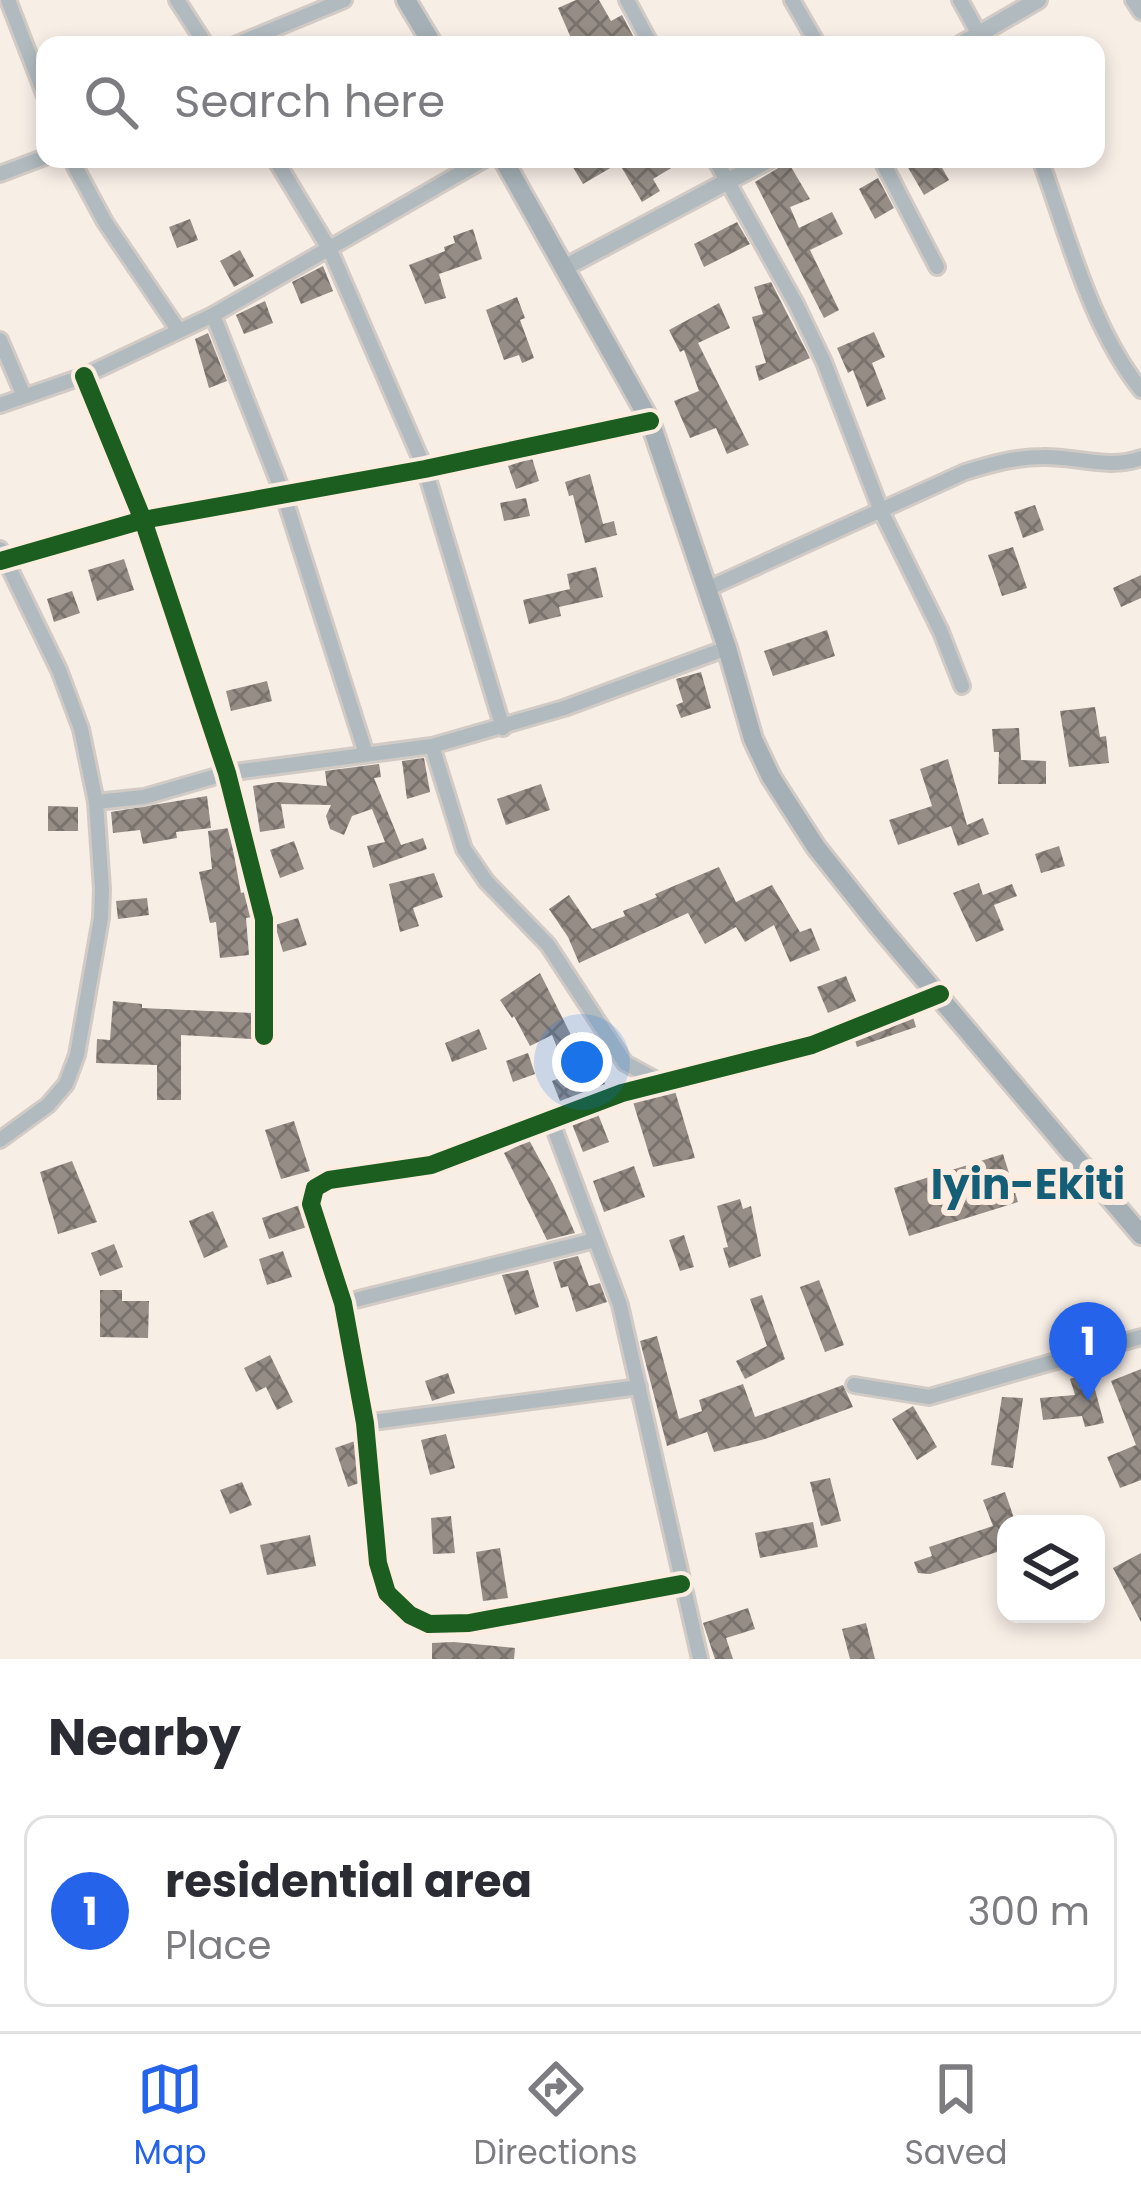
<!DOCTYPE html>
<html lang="en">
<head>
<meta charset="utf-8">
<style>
	:root { --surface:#fff; --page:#f7f7f7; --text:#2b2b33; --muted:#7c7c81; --line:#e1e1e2; --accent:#2563eb }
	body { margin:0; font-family:Poppins,sans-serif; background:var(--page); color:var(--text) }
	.controls { position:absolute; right:36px; bottom:36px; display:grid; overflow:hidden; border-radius:24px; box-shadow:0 6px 18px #0003 }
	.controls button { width:108px; height:108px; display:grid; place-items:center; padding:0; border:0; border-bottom:3px solid var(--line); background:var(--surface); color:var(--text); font:60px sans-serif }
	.you { position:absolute; left:582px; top:1062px; width:42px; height:42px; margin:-30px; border:9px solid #fff; border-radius:50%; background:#1a73e8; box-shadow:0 0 0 18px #1a73e833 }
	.badge { display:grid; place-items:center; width:78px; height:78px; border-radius:50%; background:var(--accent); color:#fff; font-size:39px; font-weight:700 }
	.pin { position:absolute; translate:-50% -99px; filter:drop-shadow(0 3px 6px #0008) }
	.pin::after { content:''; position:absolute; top:63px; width:42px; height:36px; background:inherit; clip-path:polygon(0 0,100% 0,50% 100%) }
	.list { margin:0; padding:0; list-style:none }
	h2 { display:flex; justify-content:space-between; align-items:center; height:156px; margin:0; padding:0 48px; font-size:51px }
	h2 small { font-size:39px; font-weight:400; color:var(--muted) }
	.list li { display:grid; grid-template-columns:78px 1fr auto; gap:36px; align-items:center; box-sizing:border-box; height:192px; margin:0 24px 24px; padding:0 24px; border:3px solid var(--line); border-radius:24px }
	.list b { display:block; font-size:45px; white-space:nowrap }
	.list p { margin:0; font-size:39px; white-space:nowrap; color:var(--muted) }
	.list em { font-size:39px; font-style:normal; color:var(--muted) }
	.icon { flex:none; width:66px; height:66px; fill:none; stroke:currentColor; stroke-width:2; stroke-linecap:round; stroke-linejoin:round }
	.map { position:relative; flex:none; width:1141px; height:1659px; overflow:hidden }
	.search { position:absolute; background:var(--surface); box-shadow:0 6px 18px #0003; left:36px; right:36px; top:36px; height:132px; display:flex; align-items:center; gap:30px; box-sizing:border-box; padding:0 42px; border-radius:24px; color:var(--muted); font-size:45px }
	.sheet { height:372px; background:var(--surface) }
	nav { display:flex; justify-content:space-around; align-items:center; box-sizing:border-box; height:168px; border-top:3px solid var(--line); background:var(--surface); font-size:33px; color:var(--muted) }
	nav a { display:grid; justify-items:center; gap:6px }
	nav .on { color:var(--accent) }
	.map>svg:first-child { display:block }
	.building { fill:url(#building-cross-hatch) }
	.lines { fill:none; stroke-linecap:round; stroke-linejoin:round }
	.minor-casing { stroke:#d2cbc5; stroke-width:20 }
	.tertiary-casing { stroke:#d2cbc5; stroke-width:22 }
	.secondary-casing { stroke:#d2cbc5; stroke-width:24 }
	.minor { stroke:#b1bbbf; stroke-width:14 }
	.tertiary { stroke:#b1bbbf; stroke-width:16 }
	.secondary { stroke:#a4b0b5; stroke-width:18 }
	.cycleway-casing { stroke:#fdede0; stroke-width:26 }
	.cycleway { stroke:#1b5e20; stroke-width:18 }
	.labels { text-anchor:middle; stroke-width:12; stroke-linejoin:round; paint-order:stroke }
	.quarter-label { font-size:42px; font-weight:bold; fill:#145e78; stroke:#fdede0 }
</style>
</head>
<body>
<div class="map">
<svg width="1141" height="1659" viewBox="0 0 1141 1659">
	<defs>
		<pattern id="building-cross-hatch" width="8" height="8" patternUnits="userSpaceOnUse" patternTransform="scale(3)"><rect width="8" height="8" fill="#958d86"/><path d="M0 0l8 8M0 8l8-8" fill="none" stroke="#79726c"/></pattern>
	</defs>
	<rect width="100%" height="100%" fill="#f7eee6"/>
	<g class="building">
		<path d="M 576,0 L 599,0 L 611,21 L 622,15 L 638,45 L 574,45 L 558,8 Z"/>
		<path d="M 568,159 L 686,159 L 653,179 L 660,191 L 642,202 L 619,163 L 583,184 Z"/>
		<path d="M 903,159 L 937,159 L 949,180 L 924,195 Z"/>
		<path d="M 788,162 L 810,199 L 790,207 L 799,228 L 832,212 L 843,234 L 810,250 L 839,310 L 824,318 L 755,182 Z"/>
		<path d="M 878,178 L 894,208 L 875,219 L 859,189 Z"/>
		<path d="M 190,219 L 198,240 L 177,248 L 169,227 Z"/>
		<path d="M 737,222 L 750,244 L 704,267 L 694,244 Z"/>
		<path d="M 473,229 L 482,259 L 439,274 L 446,298 L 425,304 L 409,265 L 445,251 L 444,247 L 455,243 L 453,236 Z"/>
		<path d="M 240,250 L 254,276 L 234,287 L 220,261 Z"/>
		<path d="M 323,266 L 333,291 L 301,304 L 292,282 Z"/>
		<path d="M 771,282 L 810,358 L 759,381 L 755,366 L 766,363 L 752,317 L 763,314 L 754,287 Z"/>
		<path d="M 517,297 L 525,318 L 520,320 L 534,358 L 522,363 L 519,355 L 504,360 L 486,310 Z"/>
		<path d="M 265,301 L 273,323 L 244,334 L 236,315 Z"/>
		<path d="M 719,303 L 730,328 L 698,343 L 749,445 L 727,454 L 716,428 L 690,438 L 674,401 L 699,391 L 684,350 L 680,352 L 669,330 Z"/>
		<path d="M 874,332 L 885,357 L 872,363 L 886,399 L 867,407 L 853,370 L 848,373 L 837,348 Z"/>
		<path d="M 208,333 L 227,381 L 209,388 L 195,339 Z"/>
		<path d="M 532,458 L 539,481 L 516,489 L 508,466 Z"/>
		<path d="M 590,474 L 603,524 L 614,521 L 617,535 L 585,543 L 573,495 L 569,496 L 565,482 Z"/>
		<path d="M 526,498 L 530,516 L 504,521 L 500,503 Z"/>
		<path d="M 1035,505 L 1044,530 L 1023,538 L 1014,512 Z"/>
		<path d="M 1013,547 L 1027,588 L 1002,596 L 988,555 Z"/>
		<path d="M 124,559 L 134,590 L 97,601 L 88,570 Z"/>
		<path d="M 596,567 L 603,597 L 559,607 L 561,616 L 529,624 L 523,600 L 570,589 L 567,574 Z"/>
		<path d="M 1141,575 L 1141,598 L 1121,607 L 1113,588 Z"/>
		<path d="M 72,591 L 80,613 L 54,622 L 47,599 Z"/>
		<path d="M 827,630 L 835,656 L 773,676 L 764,651 Z"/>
		<path d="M 701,672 L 711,708 L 681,718 L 676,705 L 683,702 L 676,679 Z"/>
		<path d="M 267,681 L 272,701 L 231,711 L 226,691 Z"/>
		<path d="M 1095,707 L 1100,737 L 1106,736 L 1109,763 L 1069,767 L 1060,711 Z"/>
		<path d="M 1019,728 L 1021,760 L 1046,761 L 1046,784 L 998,784 L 999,752 L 994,752 L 992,729 Z"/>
		<path d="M 424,758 L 430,792 L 407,799 L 402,761 Z"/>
		<path d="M 948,759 L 967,825 L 983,818 L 989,834 L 958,846 L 951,826 L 898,845 L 889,820 L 932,806 L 920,769 Z"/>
		<path d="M 379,764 L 381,777 L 374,778 L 401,845 L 423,838 L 427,849 L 373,868 L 367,846 L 385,842 L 372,809 L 352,816 L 344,835 L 330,829 L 326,816 L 331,805 L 281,804 L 285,828 L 260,832 L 253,786 L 278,782 L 327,786 L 325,771 Z"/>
		<path d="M 541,784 L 550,810 L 506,825 L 497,799 Z"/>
		<path d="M 207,796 L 211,828 L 176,832 L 177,838 L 143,844 L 140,830 L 113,833 L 111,812 Z"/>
		<path d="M 48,806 L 78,807 L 78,831 L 48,831 Z"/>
		<path d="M 229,828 L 241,893 L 246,892 L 252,917 L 246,918 L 249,955 L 220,958 L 216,922 L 210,923 L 199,872 L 212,869 L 208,831 Z"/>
		<path d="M 294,841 L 304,869 L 280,878 L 270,850 Z"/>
		<path d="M 1059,846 L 1065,866 L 1041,873 L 1035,854 Z"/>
		<path d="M 719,867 L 736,902 L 772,885 L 800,932 L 811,928 L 820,950 L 790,962 L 774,925 L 745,942 L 736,927 L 705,944 L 688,913 L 579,963 L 568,937 L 549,909 L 569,895 L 592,929 L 625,916 L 623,911 L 657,897 L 655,894 Z"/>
		<path d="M 434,873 L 443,897 L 413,908 L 419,926 L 400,932 L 389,884 Z"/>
		<path d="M 979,883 L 983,895 L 1012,884 L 1017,896 L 994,905 L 1004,930 L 976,942 L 953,893 Z"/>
		<path d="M 147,898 L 149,915 L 118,919 L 116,901 Z"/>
		<path d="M 298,918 L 307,945 L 283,952 L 275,925 Z"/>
		<path d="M 540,973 L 571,1035 L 577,1032 L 591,1066 L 597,1064 L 605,1084 L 560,1101 L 552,1081 L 568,1075 L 552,1035 L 530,1046 L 514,1016 L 512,1018 L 500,1000 Z"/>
		<path d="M 846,976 L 856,1001 L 828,1013 L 817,987 Z"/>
		<path d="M 113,1001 L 142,1004 L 142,1008 L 253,1013 L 252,1039 L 181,1035 L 181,1100 L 157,1100 L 157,1065 L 96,1063 L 97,1039 L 110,1040 Z"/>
		<path d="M 913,1017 L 916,1027 L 857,1047 L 855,1040 Z"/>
		<path d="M 479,1029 L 487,1049 L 452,1062 L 445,1043 Z"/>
		<path d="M 528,1053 L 535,1074 L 513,1082 L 506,1061 Z"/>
		<path d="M 675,1091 L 695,1158 L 653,1167 L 633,1102 Z"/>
		<path d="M 598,1114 L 609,1142 L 583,1152 L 572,1124 Z"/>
		<path d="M 294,1121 L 310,1171 L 281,1179 L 265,1130 Z"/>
		<path d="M 529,1140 L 553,1184 L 575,1233 L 547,1240 L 504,1153 Z"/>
		<path d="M 1003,1154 L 1018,1202 L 909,1236 L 894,1188 Z"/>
		<path d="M 72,1161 L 97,1222 L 58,1234 L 40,1172 Z"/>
		<path d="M 634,1166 L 645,1197 L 604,1212 L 593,1181 Z"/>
		<path d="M 740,1199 L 743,1209 L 751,1206 L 761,1256 L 729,1268 L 723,1248 L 728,1247 L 717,1206 Z"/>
		<path d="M 300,1205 L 307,1227 L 269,1239 L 262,1218 Z"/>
		<path d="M 213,1211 L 228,1247 L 204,1258 L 189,1221 Z"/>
		<path d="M 684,1235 L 694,1267 L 680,1271 L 669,1240 Z"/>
		<path d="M 114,1244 L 123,1267 L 100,1276 L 91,1253 Z"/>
		<path d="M 283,1251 L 292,1277 L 267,1285 L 259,1259 Z"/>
		<path d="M 578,1256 L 589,1286 L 600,1283 L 607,1302 L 576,1312 L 568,1286 L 561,1288 L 553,1262 Z"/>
		<path d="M 528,1270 L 539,1307 L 515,1315 L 502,1275 Z"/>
		<path d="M 819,1280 L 844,1345 L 825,1352 L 800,1287 Z"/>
		<path d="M 100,1290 L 122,1290 L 122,1301 L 149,1301 L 148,1338 L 100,1337 Z"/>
		<path d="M 762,1295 L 785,1359 L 745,1379 L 736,1361 L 767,1346 L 750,1299 Z"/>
		<path d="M 657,1336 L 679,1419 L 702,1411 L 699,1400 L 743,1384 L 755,1417 L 843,1385 L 853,1407 L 765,1439 L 714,1452 L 707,1432 L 667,1446 L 640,1341 Z"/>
		<path d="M 270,1355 L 293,1402 L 277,1410 L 266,1387 L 256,1392 L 244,1368 Z"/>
		<path d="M 1141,1369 L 1141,1480 L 1120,1488 L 1107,1457 L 1136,1445 L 1111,1381 Z"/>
		<path d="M 1090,1371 L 1104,1423 L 1085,1427 L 1082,1416 L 1043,1420 L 1040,1398 L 1075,1395 L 1070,1379 Z"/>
		<path d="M 448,1373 L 455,1393 L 432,1401 L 425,1381 Z"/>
		<path d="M 1002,1397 L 1023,1398 L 1013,1468 L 991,1465 Z"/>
		<path d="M 913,1406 L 937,1447 L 917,1460 L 892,1419 Z"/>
		<path d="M 446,1434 L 455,1468 L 430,1475 L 421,1440 Z"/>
		<path d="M 355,1441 L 359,1483 L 348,1487 L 335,1448 Z"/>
		<path d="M 830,1478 L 841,1521 L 821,1526 L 810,1482 Z"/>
		<path d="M 242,1482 L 252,1505 L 230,1514 L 220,1490 Z"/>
		<path d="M 1005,1492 L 1016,1524 L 1006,1524 L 1006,1549 L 930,1574 L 918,1573 L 914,1562 L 932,1556 L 929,1547 L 993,1526 L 983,1500 Z"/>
		<path d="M 451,1516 L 455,1553 L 433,1554 L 431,1518 Z"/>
		<path d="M 813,1522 L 818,1547 L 760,1558 L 755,1533 Z"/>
		<path d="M 310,1535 L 316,1566 L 267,1575 L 260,1545 Z"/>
		<path d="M 500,1548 L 508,1598 L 483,1601 L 476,1552 Z"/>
		<path d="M 1141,1553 L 1141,1622 L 1113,1568 Z"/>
		<path d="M 748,1608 L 755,1629 L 726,1638 L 733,1659 L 715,1659 L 703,1623 Z"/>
		<path d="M 866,1623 L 875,1659 L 850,1659 L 842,1629 Z"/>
		<path d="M 454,1642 L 515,1648 L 514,1659 L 432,1659 L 432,1643 Z"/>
	</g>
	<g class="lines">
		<g class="minor-casing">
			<g id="minor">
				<path d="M 8,0 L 45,96"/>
				<path d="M 177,0 L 206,45"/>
				<path d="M 627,0 L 651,45"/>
				<path d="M 792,0 L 818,45"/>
				<path d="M 960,0 L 985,45"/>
				<path d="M 1133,0 L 1141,12"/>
				<path d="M 235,45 L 344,0"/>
				<path d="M 71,159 L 105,222 L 179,331"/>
				<path d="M 275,159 L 330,250 L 425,469 L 503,728"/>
				<path d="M 715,159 L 796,304 L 824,362 L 881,511 L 941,632 L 962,686"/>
				<path d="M 881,159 L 937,267"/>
				<path d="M 1040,159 C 1069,237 1089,324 1141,390"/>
				<path d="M 0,174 L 45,157"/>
				<path d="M 213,315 L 284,496 L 366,754"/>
				<path d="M 0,340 L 24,396"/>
				<path d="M 84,376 L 143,520 L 227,773 L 264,919 L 264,1036"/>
				<path d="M 0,405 L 84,376 L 213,315 L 485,159"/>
				<path d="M 0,549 L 59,670 L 81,729 L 96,802 L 102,889 L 101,918 L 77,1055 L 66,1084 L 48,1105 L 0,1140"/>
				<path d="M 0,561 L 143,520 L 425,469 L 650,421"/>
				<path d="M 707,589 L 965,472 C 991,464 1015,457 1043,457 C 1075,456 1109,470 1141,458"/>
				<path d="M 432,746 L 464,849 L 486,881 L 548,945 L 625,1063 L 660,1082"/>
				<path d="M 96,802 L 144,797 L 227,773 L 432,746 L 564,708 L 727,648"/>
				<path d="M 551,1120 L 620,1305 L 700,1659"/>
				<path d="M 343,1303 L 595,1240"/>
				<path d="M 854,1385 L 929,1397 L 1141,1337"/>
				<path d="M 365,1423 L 639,1387"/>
				<path d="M 681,1584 L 469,1623 L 429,1624 L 410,1615 L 387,1593 L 378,1563 L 365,1423 L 343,1303 L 311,1204 L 315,1188 L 329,1180 L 431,1165 L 622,1093 L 812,1045 L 940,994"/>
			</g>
		</g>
		<g class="tertiary-casing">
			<g id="tertiary">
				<path d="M 960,45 L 1038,0"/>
				<path d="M 564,268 L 770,159"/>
			</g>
		</g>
		<g class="secondary-casing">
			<g id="secondary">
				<path d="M 406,0 L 433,45"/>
				<path d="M 503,159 L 650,421 L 727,648 L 753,739 L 771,777 L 816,847 L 878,925 L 1141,1235"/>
			</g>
		</g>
		<use href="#minor" class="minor"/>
		<use href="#tertiary" class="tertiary"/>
		<use href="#secondary" class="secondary"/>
		<g class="cycleway-casing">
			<g id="cycleway">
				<path d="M 84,376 L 143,520 L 227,773 L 264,919 L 264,1036"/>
				<path d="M 0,561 L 143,520 L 425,469 L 650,421"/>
				<path d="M 681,1584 L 469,1623 L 429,1624 L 410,1615 L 387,1593 L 378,1563 L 365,1423 L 343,1303 L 311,1204 L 315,1188 L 329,1180 L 431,1165 L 622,1093 L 812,1045 L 940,994"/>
			</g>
		</g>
		<use href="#cycleway" class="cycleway"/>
	</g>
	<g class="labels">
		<g class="quarter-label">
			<text x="1028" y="1199">Iyin-Ekiti</text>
		</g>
	</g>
</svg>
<div class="controls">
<button><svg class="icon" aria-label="layers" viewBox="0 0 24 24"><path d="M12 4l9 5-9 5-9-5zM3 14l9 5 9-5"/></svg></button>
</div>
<div class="you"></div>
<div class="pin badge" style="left:1088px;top:1401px">1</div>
<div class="search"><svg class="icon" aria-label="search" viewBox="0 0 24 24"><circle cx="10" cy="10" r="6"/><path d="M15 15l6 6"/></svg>Search here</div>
</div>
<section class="sheet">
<h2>Nearby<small></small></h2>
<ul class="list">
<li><span class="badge">1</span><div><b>residential area</b><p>Place</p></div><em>300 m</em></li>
</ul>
</section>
<nav>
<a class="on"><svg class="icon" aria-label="map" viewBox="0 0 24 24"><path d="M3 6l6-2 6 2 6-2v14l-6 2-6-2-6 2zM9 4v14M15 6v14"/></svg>Map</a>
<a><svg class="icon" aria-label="directions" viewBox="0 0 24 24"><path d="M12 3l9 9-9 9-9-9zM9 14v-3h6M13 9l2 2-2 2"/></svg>Directions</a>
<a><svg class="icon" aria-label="saved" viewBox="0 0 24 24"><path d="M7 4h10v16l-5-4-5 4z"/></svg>Saved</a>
</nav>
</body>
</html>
